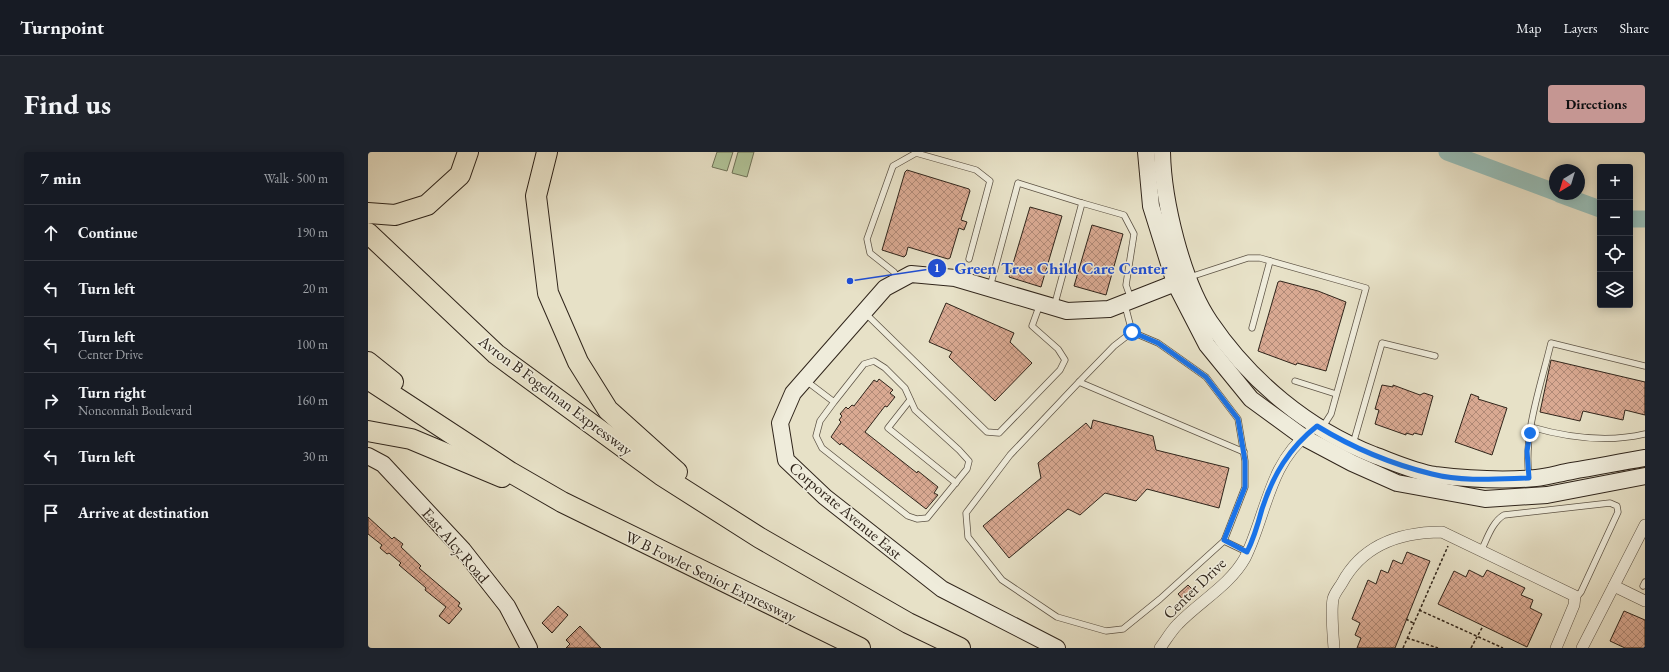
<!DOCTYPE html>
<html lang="en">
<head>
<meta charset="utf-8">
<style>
	:root { --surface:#171b24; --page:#20242c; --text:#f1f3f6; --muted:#9ea1a6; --line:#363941; --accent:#c59692 }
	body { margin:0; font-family:"EB Garamond",serif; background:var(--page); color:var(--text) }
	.controls { position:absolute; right:12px; top:12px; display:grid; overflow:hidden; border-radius:4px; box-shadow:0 2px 10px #0003 }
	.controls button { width:36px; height:36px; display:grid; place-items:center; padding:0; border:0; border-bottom:1px solid var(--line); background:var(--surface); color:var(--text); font:20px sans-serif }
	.compass { position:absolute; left:1181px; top:12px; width:36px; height:36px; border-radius:50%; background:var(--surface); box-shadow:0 2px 10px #0003; rotate:218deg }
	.stop { position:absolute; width:12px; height:12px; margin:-9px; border:3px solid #1a73e8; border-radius:50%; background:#fff }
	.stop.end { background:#1a73e8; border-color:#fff; box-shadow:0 1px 4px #0008 }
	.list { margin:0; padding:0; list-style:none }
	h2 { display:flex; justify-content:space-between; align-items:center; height:52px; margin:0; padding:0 16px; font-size:17px }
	h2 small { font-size:13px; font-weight:400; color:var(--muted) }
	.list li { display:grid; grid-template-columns:26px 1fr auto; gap:12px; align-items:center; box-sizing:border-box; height:56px; padding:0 16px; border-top:1px solid var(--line) }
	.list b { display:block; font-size:15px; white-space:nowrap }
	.list p { margin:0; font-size:13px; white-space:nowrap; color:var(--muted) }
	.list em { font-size:13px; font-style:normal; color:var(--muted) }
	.icon { flex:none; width:22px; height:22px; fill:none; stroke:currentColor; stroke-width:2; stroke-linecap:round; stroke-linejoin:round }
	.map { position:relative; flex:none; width:1277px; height:496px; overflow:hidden; border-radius:4px }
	header { display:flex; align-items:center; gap:24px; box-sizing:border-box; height:56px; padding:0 20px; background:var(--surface); border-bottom:1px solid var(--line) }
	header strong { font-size:19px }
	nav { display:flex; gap:22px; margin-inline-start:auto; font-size:14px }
	.intro { display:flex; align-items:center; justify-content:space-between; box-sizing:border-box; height:96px; padding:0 24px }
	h1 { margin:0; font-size:28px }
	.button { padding:10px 18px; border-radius:4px; background:var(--accent); color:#111; font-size:14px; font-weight:700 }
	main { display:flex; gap:24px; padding:0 24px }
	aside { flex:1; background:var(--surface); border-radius:4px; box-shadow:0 2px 10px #0003 }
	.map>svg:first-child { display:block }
	.green { fill:#b1c499; stroke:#70745a }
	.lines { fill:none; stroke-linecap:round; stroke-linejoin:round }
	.river { stroke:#97bdb7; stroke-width:17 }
	.building { fill:url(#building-cross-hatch); stroke:#30251b }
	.lane-casing { stroke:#5e5446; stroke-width:7 }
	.street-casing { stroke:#5e5446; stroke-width:12 }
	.secondary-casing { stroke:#30251b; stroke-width:18 }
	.highway-casing { stroke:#30251b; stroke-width:22 }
	.path { stroke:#30251b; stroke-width:1.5; stroke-dasharray:3 2; stroke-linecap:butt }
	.lane { stroke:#efecdb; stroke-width:5.5 }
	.street { stroke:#efecdb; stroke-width:11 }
	.secondary { stroke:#efecdb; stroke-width:16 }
	.highway { stroke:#e7e1c7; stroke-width:20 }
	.route { stroke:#1a73e8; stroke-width:5 }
	.labels { text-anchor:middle; stroke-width:3; stroke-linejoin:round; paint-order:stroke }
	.street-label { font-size:16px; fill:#30251b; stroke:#efecdb }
	.leader { fill:none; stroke:#1d4ed8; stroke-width:1.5 }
	.callout-dot { fill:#1d4ed8; stroke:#efecdb; stroke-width:1.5 }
	.mark-label { font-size:12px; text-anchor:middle; font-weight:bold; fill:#fff }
	.callout-label { font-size:17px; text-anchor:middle; font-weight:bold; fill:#1d4ed8; stroke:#efecdb; stroke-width:3; stroke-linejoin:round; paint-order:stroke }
</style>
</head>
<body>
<header>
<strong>Turnpoint</strong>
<nav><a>Map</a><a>Layers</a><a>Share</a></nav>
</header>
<div class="intro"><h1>Find us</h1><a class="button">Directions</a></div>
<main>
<aside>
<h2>7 min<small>Walk · 500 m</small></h2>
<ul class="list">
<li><svg class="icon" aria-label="ahead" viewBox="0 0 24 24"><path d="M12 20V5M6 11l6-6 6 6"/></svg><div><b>Continue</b></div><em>190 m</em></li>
<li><svg class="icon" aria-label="left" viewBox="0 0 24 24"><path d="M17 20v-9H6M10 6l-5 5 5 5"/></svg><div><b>Turn left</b></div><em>20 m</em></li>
<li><svg class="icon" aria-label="left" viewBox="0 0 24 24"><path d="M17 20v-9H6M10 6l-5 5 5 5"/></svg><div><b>Turn left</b><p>Center Drive</p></div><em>100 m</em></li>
<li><svg class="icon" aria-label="right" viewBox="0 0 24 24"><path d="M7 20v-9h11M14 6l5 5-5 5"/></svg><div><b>Turn right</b><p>Nonconnah Boulevard</p></div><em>160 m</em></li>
<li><svg class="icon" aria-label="left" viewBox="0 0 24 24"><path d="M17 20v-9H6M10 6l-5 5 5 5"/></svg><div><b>Turn left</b></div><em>30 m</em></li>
<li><svg class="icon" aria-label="arrive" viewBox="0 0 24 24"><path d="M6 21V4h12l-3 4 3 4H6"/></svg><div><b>Arrive at destination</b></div></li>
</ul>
</aside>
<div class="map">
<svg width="1277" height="496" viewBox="0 0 1277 496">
	<defs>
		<pattern id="building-cross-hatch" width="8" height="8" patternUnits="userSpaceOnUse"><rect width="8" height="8" fill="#d9a992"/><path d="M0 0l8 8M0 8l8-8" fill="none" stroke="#b08976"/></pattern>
	</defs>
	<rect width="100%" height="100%" fill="#e7e1c7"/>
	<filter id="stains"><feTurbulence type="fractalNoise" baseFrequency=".005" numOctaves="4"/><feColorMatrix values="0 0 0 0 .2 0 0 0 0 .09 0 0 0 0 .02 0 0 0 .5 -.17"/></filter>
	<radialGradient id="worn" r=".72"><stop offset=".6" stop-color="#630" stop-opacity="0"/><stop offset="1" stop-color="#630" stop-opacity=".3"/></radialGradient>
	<g class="green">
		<path d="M 349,0 L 365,0 L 359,19 L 344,15 Z"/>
		<path d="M 370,0 L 386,0 L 379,25 L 364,21 Z"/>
	</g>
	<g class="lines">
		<g class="river">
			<path d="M 1079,0 L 1187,40"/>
			<path d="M 1191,42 L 1232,57"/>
			<path d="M 1262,67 L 1277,67"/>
		</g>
	</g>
	<g class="building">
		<path d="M 539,18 L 601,37 L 602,39 L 593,68 L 599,70 L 596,78 L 591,76 L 582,106 L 580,107 L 540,95 L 538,103 L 536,105 L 514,98 L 537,20 Z"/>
		<path d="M 662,55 L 694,64 L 673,135 L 641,125 Z"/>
		<path d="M 724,73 L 755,82 L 738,143 L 706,134 Z"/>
		<path d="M 912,129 L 950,139 L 978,150 L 958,219 L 929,211 L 928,213 L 890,199 L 910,130 Z"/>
		<path d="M 578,151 L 646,181 L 642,190 L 664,211 L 627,249 L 581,205 L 584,200 L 561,190 Z"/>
		<path d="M 1183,208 L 1277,230 L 1277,263 L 1257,258 L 1255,268 L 1215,259 L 1212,269 L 1172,260 Z"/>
		<path d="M 511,227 L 525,238 L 522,241 L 527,245 L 519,255 L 517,254 L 497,280 L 549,321 L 550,319 L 570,335 L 566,341 L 570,343 L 558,357 L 473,291 L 472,293 L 463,285 L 473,270 L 471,268 L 474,264 L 472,262 L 478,255 L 480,257 L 484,253 L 486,254 L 506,228 L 509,230 Z"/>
		<path d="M 1014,233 L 1025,235 L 1025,233 L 1052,243 L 1056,241 L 1065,244 L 1054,283 L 1046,281 L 1045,283 L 1038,281 L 1038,283 L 1007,272 L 1011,258 L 1007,257 Z"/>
		<path d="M 1103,242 L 1111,245 L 1110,247 L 1139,256 L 1124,303 L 1087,290 Z"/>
		<path d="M 725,268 L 785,284 L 788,298 L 861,316 L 851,356 L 779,337 L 768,349 L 737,341 L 712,363 L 700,357 L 641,406 L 615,374 L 673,326 L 670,311 L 718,271 L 723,277 Z"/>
		<path d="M 0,365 L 24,387 L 26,385 L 35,392 L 33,395 L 53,414 L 51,416 L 92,451 L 90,454 L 94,457 L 81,472 L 71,464 L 78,455 L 57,438 L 58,436 L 31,413 L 33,411 L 21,401 L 19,402 L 12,396 L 14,393 L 0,382 Z"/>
		<path d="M 1039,400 L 1062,409 L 1027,496 L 989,496 L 993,486 L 987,483 L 992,471 L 984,467 L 1000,428 L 1008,432 L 1013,418 L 1020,421 L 1025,408 L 1034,412 Z"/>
		<path d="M 1101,418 L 1115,425 L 1119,418 L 1157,436 L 1153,443 L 1165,448 L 1162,456 L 1174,462 L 1159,495 L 1070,452 L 1086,419 L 1098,425 Z"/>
		<path d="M 820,433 L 828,441 L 818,451 L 810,442 Z"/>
		<path d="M 190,454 L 200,463 L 184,481 L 174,471 Z"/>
		<path d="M 1256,459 L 1277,468 L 1277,496 L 1257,496 L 1242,489 Z"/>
		<path d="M 212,474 L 233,496 L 198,496 L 202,492 L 198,488 Z"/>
	</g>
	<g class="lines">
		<g class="lane-casing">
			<g id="lane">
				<path d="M 822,125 L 880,106 L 892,106 L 998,136 L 963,262 L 954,276"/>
				<path d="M 530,126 L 526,120 L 502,101 L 499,87 L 525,14 L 548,1 L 608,18 L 622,29 L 601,107"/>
				<path d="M 622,135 L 650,31 L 714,51"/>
				<path d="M 757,153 L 764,180 L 746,194 L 711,230 L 642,303 L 598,361 L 600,385 L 634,428 L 689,465 L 738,479 L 755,477 L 792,447 L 856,389 L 877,335 L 877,309 L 870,267 L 838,225 L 790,191 L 764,180"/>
				<path d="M 686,155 L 714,51 L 756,63 L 766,82 L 758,133 L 763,147"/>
				<path d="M 496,160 L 619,280 L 631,281 L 692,218 L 697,208 L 690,197 L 664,174 L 672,152"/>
				<path d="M 884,176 L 902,109"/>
				<path d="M 437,228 L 466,250 L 452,269 L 448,284 L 454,296 L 540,364 L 549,367 L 559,366 L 599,317 L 601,309 L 591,298 L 547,258 L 537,236 L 517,216 L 506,209 L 496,212 L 466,250"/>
				<path d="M 927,229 L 968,242"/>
				<path d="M 711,230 L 876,300"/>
				<path d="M 542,248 L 520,276 L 588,331"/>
				<path d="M 1163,275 C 1201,286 1239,291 1277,282"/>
				<path d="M 985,292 L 1014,191 L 1067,204"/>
				<path d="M 1161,325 C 1155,282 1173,233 1183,191 L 1277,214"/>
				<path d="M 856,389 L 879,400"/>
				<path d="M 1113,399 C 1119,387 1124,370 1136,363 L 1242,351 L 1249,354 L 1250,360 L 1213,440 L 1208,446"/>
				<path d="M 1275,434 L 1277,430"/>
			</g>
		</g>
		<g class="street-casing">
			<g id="street">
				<path d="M 1246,434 L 1277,449"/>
				<path d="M 792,496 C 798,488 803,479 810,472 C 831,450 862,433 877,406 C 898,364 901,311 941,281"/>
				<path d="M 966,496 C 965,484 963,458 965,447 C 966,442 971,436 974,431 C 995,392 1033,380 1074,380 L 1207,444 L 1206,453 L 1188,496"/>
				<path d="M 1214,496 L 1277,373"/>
			</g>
		</g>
		<g class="secondary-casing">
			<g id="secondary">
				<path d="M 778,0 L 783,54 L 807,131 L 839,193 L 883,247 L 935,285 L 984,311 L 1029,331 L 1117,347 L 1179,343 L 1277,324"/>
				<path d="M 794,0 C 795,49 814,129 842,170 C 882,229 940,277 1006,303 C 1025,310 1047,320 1067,323 C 1100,327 1135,329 1168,326 C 1180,325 1192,321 1204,319 C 1228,315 1253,310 1277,306"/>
				<path d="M 0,304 L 15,312 L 95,398 L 139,454 L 161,496"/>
				<path d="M 689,496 L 574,437 L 457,345 L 418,308 L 412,271 L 425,241 L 517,136 L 543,122 L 587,126 L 699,159 L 741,157 L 820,126"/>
			</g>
		</g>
		<g class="highway-casing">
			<g id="highway">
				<path d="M 179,0 L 168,44 L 180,141 L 210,210 L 240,258 L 309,320"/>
				<path d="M 0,61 L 27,63 L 59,53 L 92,23 L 100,0"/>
				<path d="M 0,81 L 128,202 L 293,323 L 392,386 L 540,471 L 592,496"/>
				<path d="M 0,210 L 25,230"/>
				<path d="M 0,227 L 142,320 L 194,350 L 492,496"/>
				<path d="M 0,279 L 43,287 L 134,325"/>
			</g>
		</g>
		<g class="path">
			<path d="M 1051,458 L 1135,496"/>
			<path d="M 1038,467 L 1045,471"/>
			<path d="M 1039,486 L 1070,496"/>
			<path d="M 1035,496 L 1080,394"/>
			<path d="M 1103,496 L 1115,474"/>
		</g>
		<use href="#lane" class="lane"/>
		<use href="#street" class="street"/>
		<use href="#secondary" class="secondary"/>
		<use href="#highway" class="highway"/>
	</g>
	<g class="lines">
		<path class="route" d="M 764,180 L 790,191 L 838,225 L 870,267 L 877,309 L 877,335 L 856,388 L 879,400 C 886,386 890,372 894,357 C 905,323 921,296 949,274 C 985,296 1023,312 1064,322 C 1095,330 1129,327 1161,326 L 1159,299 L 1162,281"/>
	</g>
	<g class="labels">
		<g class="street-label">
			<text transform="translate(188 243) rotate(37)" y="6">Avron B Fogelman Expressway</text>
			<text transform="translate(478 358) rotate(40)" y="6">Corporate Avenue East</text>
			<text transform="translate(88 393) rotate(49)" y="6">East Alcy Road</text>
			<text transform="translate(343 424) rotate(26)" y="6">W B Fowler Senior Expressway</text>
			<text transform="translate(826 436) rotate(-44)" y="6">Center Drive</text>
		</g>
	</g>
	<path class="leader" d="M482 129L569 116"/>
	<g class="callout-dot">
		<circle cx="482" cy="129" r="4"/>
		<circle cx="569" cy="116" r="10"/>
	</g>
	<g class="mark-label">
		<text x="569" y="120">1</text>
	</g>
	<g class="callout-label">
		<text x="693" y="122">Green Tree Child Care Center</text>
	</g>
	<rect width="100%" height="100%" filter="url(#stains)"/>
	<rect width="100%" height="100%" fill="url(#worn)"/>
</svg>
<div class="controls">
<button>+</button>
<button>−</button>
<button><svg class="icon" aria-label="locate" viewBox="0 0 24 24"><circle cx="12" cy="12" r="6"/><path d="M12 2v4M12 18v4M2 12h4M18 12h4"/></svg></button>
<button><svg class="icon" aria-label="layers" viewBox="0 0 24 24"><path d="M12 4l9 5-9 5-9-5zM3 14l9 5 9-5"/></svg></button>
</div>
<svg class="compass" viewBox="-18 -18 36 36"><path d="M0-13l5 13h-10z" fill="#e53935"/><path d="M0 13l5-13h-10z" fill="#9ea1a6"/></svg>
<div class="stop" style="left:764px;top:180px"></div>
<div class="stop end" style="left:1162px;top:281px"></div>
</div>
</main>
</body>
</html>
